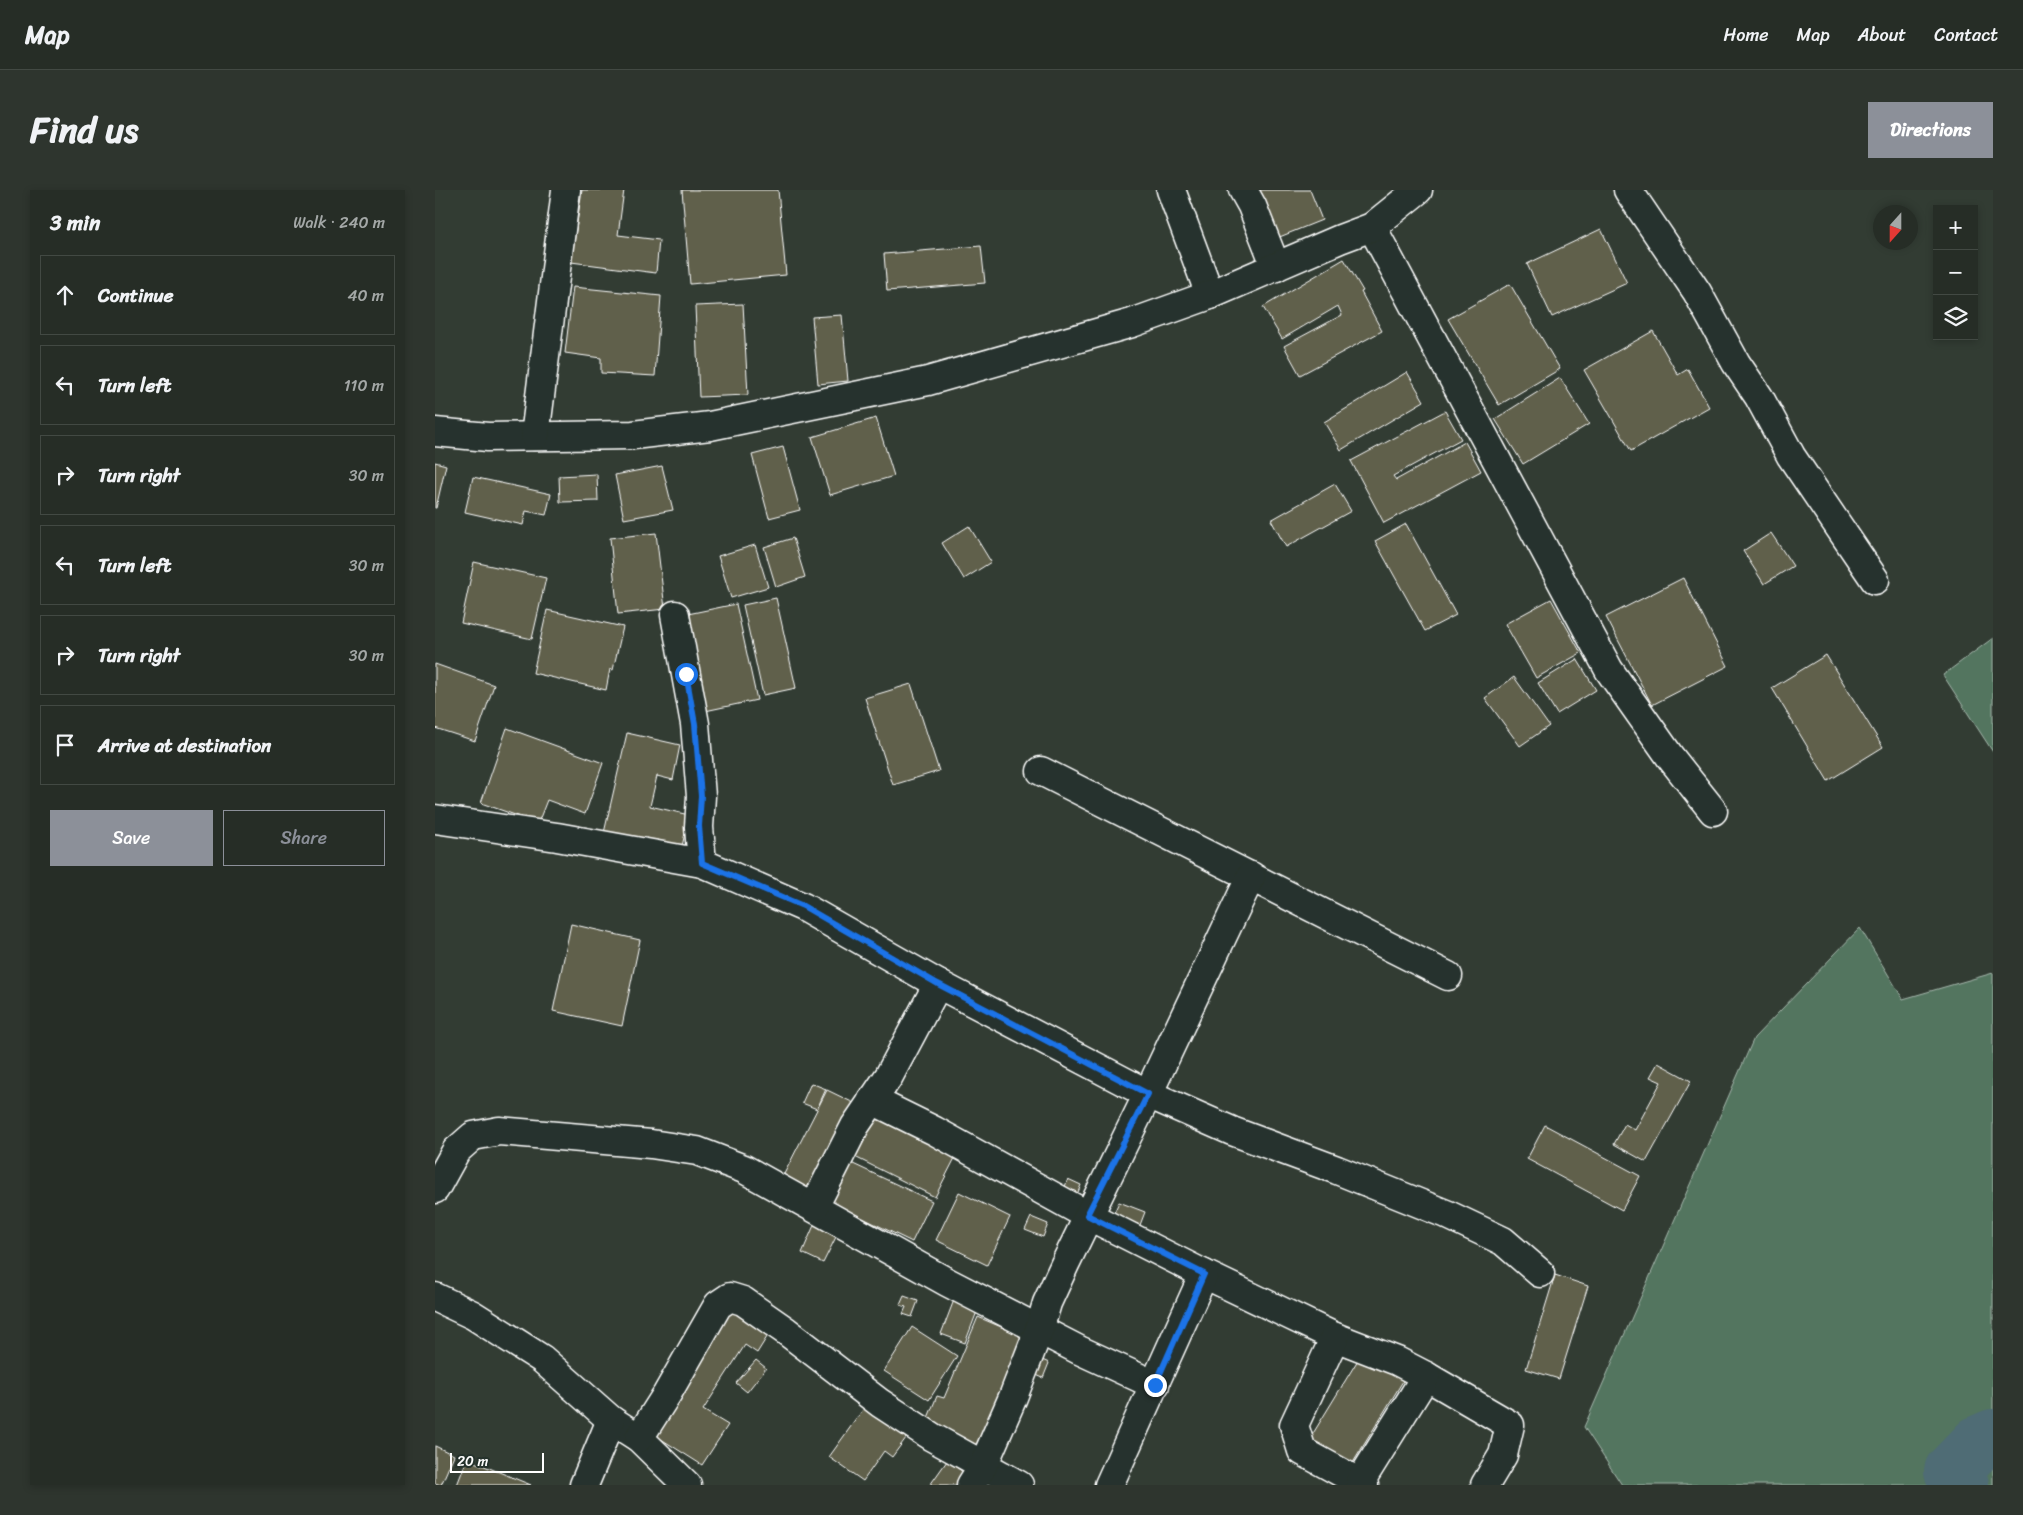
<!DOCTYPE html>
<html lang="en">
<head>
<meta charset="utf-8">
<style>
	:root { --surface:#262d26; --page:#2e352e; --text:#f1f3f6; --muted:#a4a8a7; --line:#424943; --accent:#8c9099 }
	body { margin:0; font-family:Sriracha,sans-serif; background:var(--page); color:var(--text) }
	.controls { position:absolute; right:15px; top:15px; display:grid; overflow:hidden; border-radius:0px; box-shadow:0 2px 8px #0003 }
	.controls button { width:45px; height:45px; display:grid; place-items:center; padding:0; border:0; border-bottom:1px solid var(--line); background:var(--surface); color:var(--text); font:25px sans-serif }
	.compass { position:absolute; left:1438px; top:15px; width:45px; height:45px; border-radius:50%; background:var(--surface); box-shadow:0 2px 8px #0003; rotate:201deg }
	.scale { position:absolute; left:15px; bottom:12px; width:94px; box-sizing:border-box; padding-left:5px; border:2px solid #fff; border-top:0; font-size:14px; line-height:18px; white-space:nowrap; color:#fff; -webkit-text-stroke:4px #26332d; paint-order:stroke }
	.stop { position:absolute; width:15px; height:15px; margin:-11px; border:4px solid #1a73e8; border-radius:50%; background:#fff }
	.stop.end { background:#1a73e8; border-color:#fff; box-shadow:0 1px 5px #0008 }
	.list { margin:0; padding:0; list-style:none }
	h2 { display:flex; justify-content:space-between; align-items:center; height:65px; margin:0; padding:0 20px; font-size:21px }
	h2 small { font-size:16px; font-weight:400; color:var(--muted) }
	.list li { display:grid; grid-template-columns:32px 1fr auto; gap:15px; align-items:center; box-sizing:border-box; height:80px; margin:0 10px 10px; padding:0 10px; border:1px solid var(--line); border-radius:0px }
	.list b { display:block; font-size:19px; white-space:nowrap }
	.list em { font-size:16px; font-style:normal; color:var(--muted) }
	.actions { display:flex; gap:10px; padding:15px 20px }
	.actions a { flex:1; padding:11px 0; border:1px solid var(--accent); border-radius:0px; text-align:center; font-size:18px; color:var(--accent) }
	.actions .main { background:var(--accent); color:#fff }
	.icon { flex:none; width:28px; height:28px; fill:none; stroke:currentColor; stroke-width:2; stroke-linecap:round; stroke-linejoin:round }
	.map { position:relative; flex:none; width:1558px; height:1295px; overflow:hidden; border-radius:0px }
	header { display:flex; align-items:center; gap:30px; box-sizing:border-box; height:70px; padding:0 25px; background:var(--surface); border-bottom:1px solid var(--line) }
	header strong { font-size:24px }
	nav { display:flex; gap:28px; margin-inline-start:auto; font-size:18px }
	.intro { display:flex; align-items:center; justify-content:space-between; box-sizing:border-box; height:120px; padding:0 30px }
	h1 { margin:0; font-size:35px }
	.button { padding:12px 22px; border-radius:0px; background:var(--accent); color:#fff; font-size:18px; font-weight:700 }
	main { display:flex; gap:30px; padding:0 30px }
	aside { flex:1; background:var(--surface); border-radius:0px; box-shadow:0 2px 8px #0003 }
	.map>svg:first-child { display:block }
	.green { fill:#52745f; stroke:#a8baaf }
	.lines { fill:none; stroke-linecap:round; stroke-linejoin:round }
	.river { stroke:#4f6c75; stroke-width:56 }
	.building { fill:#60604b; stroke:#fff }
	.minor-casing { stroke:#fff; stroke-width:31 }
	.minor { stroke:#26332d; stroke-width:28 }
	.route { stroke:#1a73e8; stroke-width:6 }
</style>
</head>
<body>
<header>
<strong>Map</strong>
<nav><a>Home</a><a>Map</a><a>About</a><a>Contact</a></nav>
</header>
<div class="intro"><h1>Find us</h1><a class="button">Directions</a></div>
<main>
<aside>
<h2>3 min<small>Walk · 240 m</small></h2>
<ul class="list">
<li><svg class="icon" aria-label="ahead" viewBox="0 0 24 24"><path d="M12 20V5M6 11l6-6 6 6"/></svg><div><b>Continue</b></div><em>40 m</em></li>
<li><svg class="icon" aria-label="left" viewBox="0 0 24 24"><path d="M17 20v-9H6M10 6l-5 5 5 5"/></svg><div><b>Turn left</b></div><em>110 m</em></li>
<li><svg class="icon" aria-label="right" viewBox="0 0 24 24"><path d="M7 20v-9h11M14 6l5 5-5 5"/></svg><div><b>Turn right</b></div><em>30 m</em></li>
<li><svg class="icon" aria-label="left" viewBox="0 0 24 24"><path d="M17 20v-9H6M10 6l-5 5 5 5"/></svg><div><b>Turn left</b></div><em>30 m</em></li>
<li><svg class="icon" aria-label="right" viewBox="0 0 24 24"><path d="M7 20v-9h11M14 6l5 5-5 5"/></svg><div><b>Turn right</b></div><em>30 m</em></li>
<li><svg class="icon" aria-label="arrive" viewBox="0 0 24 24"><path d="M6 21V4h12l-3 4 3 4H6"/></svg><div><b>Arrive at destination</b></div></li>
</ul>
<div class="actions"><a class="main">Save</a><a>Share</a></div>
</aside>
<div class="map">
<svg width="1558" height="1295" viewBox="0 0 1558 1295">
	<rect width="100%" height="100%" fill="#323c33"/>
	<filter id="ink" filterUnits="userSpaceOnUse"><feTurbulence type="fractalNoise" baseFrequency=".02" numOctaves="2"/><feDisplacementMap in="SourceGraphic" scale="10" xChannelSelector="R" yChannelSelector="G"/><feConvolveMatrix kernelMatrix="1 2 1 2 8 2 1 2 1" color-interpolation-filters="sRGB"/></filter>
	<g filter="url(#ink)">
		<g class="green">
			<path d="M 1558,448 L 1558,562 L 1508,485 Z"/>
			<path d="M 1425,738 L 1468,809 L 1558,783 L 1558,1295 L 1187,1295 L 1149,1237 L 1319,848 Z"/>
		</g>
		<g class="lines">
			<path class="river" d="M 1526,1295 L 1517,1281 L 1544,1253 L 1558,1247"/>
		</g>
		<g class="building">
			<path d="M 147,0 L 189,0 L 183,45 L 224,50 L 221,83 L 136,72 Z"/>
			<path d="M 247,0 L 343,0 L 351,85 L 255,94 Z"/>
			<path d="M 815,0 L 875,0 L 887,30 L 837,50 Z"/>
			<path d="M 1166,39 L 1192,93 L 1117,127 L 1092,74 Z"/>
			<path d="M 546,56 L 550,93 L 452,101 L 449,64 Z"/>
			<path d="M 909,69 L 928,101 L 926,102 L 947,141 L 865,185 L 849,156 L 907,125 L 903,116 L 847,149 L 828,117 Z"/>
			<path d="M 1075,94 L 1125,179 L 1064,215 L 1013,129 Z"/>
			<path d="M 138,97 L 226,106 L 220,186 L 166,183 L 166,168 L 130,163 Z"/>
			<path d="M 308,114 L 313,205 L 264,207 L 260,116 Z"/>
			<path d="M 407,125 L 413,191 L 383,194 L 377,127 Z"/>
			<path d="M 1218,141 L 1243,185 L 1253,179 L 1274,217 L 1196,261 L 1149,180 Z"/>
			<path d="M 972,182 L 989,211 L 906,260 L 889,232 Z"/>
			<path d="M 1125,188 L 1154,234 L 1088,274 L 1060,229 Z"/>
			<path d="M 1010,221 L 1026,249 L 958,286 L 961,290 L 1030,252 L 1046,281 L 949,333 L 916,271 Z"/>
			<path d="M 441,228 L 459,286 L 395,305 L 377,247 Z"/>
			<path d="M 348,257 L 365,320 L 334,328 L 317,265 Z"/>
			<path d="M 0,272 L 11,275 L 1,318 L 0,318 Z"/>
			<path d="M 227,276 L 238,320 L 189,329 L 180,285 Z"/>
			<path d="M 162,284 L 163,311 L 125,312 L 124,286 Z"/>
			<path d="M 38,287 L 116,304 L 111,325 L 91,321 L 88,335 L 30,322 Z"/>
			<path d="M 900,294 L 916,321 L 851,357 L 836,330 Z"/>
			<path d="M 971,334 L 1021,425 L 990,441 L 940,351 Z"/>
			<path d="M 534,336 L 556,372 L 529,389 L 507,353 Z"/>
			<path d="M 221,343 L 230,419 L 183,424 L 175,348 Z"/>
			<path d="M 1336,343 L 1358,376 L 1329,394 L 1308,361 Z"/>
			<path d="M 358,348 L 370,387 L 341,397 L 329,357 Z"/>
			<path d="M 320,355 L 333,397 L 296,408 L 283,366 Z"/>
			<path d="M 39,372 L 111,388 L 97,449 L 26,433 Z"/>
			<path d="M 1248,388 L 1293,476 L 1217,515 L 1171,427 Z"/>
			<path d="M 341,408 L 361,498 L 328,505 L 308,415 Z"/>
			<path d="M 1116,409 L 1146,463 L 1101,488 L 1070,434 Z"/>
			<path d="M 301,414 L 322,510 L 270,521 L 248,425 Z"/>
			<path d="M 112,420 L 188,437 L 178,480 L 175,479 L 171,500 L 98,483 Z"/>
			<path d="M 1391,465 L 1448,557 L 1393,591 L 1337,498 Z"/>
			<path d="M 1142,469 L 1161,500 L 1122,524 L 1103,493 Z"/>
			<path d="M 0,474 L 59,495 L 40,551 L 0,538 Z"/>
			<path d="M 1079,487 L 1114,536 L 1085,556 L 1050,508 Z"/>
			<path d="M 476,494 L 504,581 L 458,595 L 430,508 Z"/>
			<path d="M 72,538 L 168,573 L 150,624 L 112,610 L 103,633 L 46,613 Z"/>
			<path d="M 192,543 L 245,555 L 238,590 L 222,586 L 215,616 L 254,625 L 246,661 L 169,643 Z"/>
			<path d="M 136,734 L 205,750 L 187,836 L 118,821 Z"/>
			<path d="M 1223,873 L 1256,891 L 1211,972 L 1179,954 L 1190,934 L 1200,940 L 1226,892 L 1215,887 Z"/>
			<path d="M 376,893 L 391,899 L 382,919 L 367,913 Z"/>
			<path d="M 392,900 L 423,915 L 378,1002 L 348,986 Z"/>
			<path d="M 437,924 L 521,966 L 500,1007 L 416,965 Z"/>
			<path d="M 1110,935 L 1205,986 L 1187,1020 L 1092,969 Z"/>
			<path d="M 416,973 L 497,1011 L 477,1052 L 397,1013 Z"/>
			<path d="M 633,989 L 646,995 L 638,1014 L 625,1009 Z"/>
			<path d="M 524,1002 L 575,1027 L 552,1075 L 501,1050 Z"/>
			<path d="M 684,1012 L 710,1022 L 705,1035 L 678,1025 Z"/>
			<path d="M 383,1026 L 406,1037 L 388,1073 L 367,1063 Z"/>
			<path d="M 596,1027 L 613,1034 L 608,1047 L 590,1040 Z"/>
			<path d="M 1120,1085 L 1153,1096 L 1124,1189 L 1091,1179 Z"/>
			<path d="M 469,1106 L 483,1111 L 477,1127 L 468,1124 L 471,1117 L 465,1115 Z"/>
			<path d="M 519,1110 L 543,1119 L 530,1153 L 506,1144 Z"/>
			<path d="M 298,1114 L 337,1139 L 322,1163 L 310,1155 L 268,1220 L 293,1235 L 267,1275 L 215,1242 Z"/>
			<path d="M 543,1127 L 594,1149 L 547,1260 L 490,1235 L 502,1206 L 509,1208 Z"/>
			<path d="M 477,1137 L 522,1166 L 494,1210 L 449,1181 Z"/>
			<path d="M 929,1160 L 971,1186 L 916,1276 L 874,1250 Z"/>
			<path d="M 605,1169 L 614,1173 L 608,1188 L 599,1184 Z"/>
			<path d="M 321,1170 L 331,1178 L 312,1202 L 301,1193 Z"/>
			<path d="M 432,1214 L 474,1244 L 457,1267 L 449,1261 L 428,1291 L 394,1267 Z"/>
			<path d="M 0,1256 L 19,1265 L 6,1295 L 0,1293 Z"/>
			<path d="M 32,1269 L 96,1295 L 22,1295 Z"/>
			<path d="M 512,1271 L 534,1286 L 528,1295 L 495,1295 Z"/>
		</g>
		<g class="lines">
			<g class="minor-casing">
				<g id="minor">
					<path d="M 736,0 L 775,105"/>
					<path d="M 808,0 L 817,16 L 841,77"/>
					<path d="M 1193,0 L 1262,102 L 1301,173 L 1324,207 L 1356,266 L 1440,390"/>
					<path d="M 937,37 L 1174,480 L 1236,568 L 1278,621"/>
					<path d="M 0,242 L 53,247 L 198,245 L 275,236 L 493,191 L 697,133 L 775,105 L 905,49 L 937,37 L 983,0"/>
					<path d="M 100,246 L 131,0"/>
					<path d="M 240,425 L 260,534 L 266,606 L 264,637 L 267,673"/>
					<path d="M 606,581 L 1013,786"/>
					<path d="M 0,629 L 122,647 L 267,673 L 368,717 L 503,794 L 713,904 L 797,941 L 902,980 L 1011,1024 L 1068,1051 L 1105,1083"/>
					<path d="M 437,910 L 500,941 L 652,1025 L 769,1084 L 900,1147 L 962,1171 L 991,1186 L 1075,1235 L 1068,1265 L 1050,1295"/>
					<path d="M 0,999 L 21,961 L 38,946 L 64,941 L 216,954 L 262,961 L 309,979 L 512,1092 L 644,1160 L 720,1195"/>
					<path d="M 379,1017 L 420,936 L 454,886 L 503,794"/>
					<path d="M 0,1107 L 38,1125 L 107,1169 L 176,1230 L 204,1248 L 252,1295"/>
					<path d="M 900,1147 L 859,1235 L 867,1261 L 929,1295"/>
					<path d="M 204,1248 L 232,1204 L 283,1115 L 295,1107 L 308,1111 L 351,1141 L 445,1213 L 497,1247 L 584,1295"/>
					<path d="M 925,1292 L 991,1186"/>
					<path d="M 149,1295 L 176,1230"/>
					<path d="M 536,1295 L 548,1276 L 578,1207 L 604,1140 L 612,1113 L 630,1074 L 713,904 L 816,686"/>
					<path d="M 674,1295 L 769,1084"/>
				</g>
			</g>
			<use href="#minor" class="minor"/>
		</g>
	</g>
	<g class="lines" filter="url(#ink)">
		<path class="route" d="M 251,484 L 260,534 L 266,606 L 264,636 L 267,673 L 368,716 L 503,794 L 713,904 L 652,1025 L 769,1084 L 720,1195"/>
	</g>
</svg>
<div class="controls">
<button>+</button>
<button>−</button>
<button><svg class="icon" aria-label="layers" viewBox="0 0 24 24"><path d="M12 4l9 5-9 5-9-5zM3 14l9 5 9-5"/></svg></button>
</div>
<svg class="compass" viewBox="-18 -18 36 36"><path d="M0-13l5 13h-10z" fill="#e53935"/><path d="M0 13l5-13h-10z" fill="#a4a8a7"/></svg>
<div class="scale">20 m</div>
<div class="stop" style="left:251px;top:484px"></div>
<div class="stop end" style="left:720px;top:1195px"></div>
</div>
</main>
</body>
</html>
